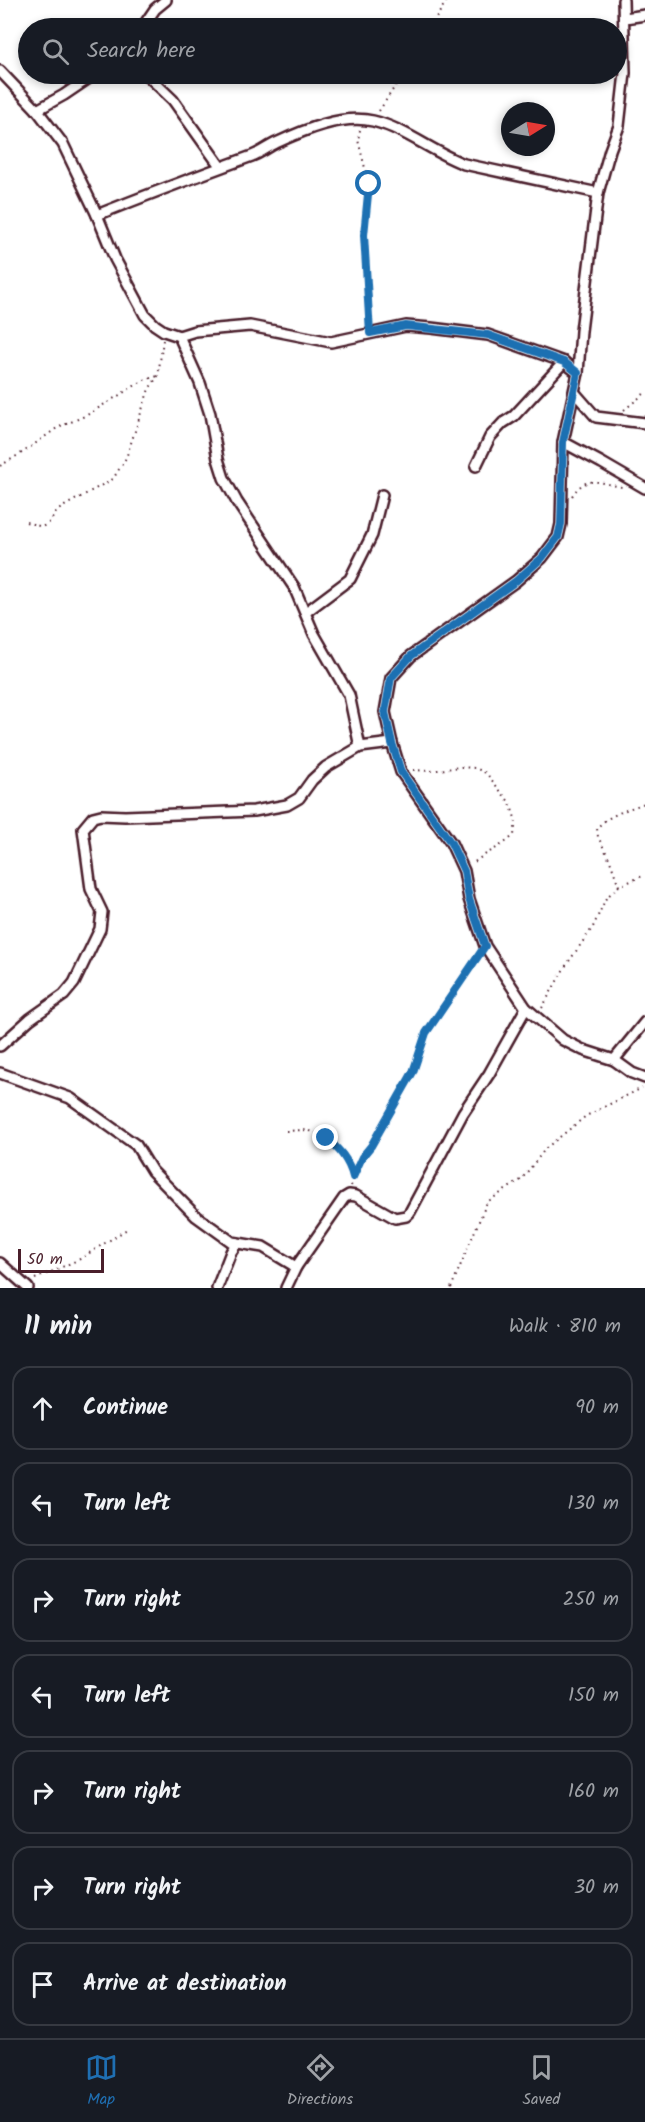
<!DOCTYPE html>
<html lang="en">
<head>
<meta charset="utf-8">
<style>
	:root { --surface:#171b24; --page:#20242c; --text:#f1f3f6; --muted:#9ea1a6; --line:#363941; --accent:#1f6fb2 }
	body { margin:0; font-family:Kalam,sans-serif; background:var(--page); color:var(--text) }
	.compass { position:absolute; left:501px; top:102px; width:54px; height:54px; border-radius:50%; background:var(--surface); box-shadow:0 3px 9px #0003; rotate:79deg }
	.scale { position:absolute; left:18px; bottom:15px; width:86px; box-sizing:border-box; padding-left:6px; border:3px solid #4a1f2b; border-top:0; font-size:16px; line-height:21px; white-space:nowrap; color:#4a1f2b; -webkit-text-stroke:4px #fff; paint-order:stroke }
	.stop { position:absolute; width:18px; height:18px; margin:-14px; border:4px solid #1f6fb2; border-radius:50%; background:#fff }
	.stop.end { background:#1f6fb2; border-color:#fff; box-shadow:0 2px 6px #0008 }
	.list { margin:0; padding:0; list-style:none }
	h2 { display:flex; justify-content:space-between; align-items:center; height:78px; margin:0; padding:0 24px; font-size:26px }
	h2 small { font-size:20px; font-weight:400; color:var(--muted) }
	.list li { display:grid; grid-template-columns:39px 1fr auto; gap:18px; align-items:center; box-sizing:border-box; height:84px; margin:0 12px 12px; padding:0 12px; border:2px solid var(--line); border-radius:18px }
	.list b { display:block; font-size:22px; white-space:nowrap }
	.list em { font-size:20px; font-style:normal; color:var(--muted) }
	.icon { flex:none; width:33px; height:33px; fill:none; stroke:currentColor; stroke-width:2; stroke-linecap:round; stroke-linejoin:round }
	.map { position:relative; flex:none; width:645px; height:1288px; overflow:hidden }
	.search { position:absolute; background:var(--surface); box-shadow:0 3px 9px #0003; left:18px; right:18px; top:18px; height:66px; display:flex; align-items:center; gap:15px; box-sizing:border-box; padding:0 21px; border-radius:33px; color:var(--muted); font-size:22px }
	.sheet { height:750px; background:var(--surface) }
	nav { display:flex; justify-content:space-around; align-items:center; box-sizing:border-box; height:84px; border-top:2px solid var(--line); background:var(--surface); font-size:16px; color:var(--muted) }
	nav a { display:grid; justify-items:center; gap:3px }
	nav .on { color:var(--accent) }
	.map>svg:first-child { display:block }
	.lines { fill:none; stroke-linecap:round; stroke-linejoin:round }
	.street-casing { stroke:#4a1f2b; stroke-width:14 }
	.path { stroke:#4a1f2b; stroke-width:2; stroke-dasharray:1.5 4.5; stroke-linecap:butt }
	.street { stroke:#fff; stroke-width:9 }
	.route { stroke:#1f6fb2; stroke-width:8 }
</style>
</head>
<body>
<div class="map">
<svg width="645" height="1288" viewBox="0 0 645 1288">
	<rect width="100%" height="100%" fill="#fff"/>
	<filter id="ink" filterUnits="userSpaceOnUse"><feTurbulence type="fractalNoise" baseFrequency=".0167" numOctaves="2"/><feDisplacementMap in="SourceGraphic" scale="12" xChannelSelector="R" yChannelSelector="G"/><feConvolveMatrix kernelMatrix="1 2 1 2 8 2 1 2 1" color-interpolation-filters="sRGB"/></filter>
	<g filter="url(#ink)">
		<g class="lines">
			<g class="street-casing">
				<g id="street">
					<path d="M 623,0 L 625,73 L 619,126 L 610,150 L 598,193 L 581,331 L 578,373 L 563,442 L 561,524 L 558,537 L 542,558 L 516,581 L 411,656 L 391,678 L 385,712 L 392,743 L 401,772 L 451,843 L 464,871 L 469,899 L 485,946 L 526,1008 L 563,1040 L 583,1050 L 614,1060 L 632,1073 L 645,1078"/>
					<path d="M 625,18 L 645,15"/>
					<path d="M 142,28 L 155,9 L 166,0"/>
					<path d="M 0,71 L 37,110 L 63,144 L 97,215 L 115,259 L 145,315 L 155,325 L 164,331 L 179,336 L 195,331 L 250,326 L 331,342 L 406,326 L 431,328 L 488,335 L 564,362 L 578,373"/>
					<path d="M 146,74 L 173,100 L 220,166"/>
					<path d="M 37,110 L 64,95 L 95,74"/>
					<path d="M 97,215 C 149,194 200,175 252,156 C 260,153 268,147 276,143 C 304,130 342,114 373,121 C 406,129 432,152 464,164 L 598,193"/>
					<path d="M 179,336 L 200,383 L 210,414 L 218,459 L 224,478 L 237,502 L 294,587 L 314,634 L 349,695 L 360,747"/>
					<path d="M 575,393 L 596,417 L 645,423"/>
					<path d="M 563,442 L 602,463 L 645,488"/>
					<path d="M 476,466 L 490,437 L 503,423 L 514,416 L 564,362"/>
					<path d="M 306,612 L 350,579 L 372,535 L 382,495"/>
					<path d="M 0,1046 L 30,1019 L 64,995 L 74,983 L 100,929 L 102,912 L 91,889 L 83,829 L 93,817 L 101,815 L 125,816 L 254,811 L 287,805 L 299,798 L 312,780 L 326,767 L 360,747 L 392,743"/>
					<path d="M 614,1060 L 645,1022"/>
					<path d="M 0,1073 L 70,1098 L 136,1145 L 152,1171 L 196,1216 L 232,1242 L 263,1247 L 296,1267"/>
					<path d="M 0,1263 L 28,1288"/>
					<path d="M 217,1288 L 231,1252 L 237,1243"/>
					<path d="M 286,1288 L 296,1267 L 344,1198 L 349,1195 L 356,1196 L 395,1218 L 406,1216 L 410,1212 L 463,1113 L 489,1074 L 526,1008"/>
				</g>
			</g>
			<g class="path">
				<path d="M 430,28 L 447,0"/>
				<path d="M 379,111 L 403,74"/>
				<path d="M 360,130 L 358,140 L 369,184 L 364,235 L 369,324"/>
				<path d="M 624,410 L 645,393"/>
				<path d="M 0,466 L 25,451 L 57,428 L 87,415 L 144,380 L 158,376"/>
				<path d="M 572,496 C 586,474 599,483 622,487"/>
				<path d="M 26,522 L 42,527 L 50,522 L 57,511 L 66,505 L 113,479 L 126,458 L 149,389 L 158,376 L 163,340"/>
				<path d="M 413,770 L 430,771 L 461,767 L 475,768 L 486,773 L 510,803 L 516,821 L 514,835 C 502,847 486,852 472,864"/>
				<path d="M 619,886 L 609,858 L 598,837 L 597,828 C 608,815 629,809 645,803"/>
				<path d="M 542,1008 L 565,967 L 593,927 L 606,898 L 619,886 L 645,875"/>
				<path d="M 286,1131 C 294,1131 303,1129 310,1131 C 332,1136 348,1156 353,1177"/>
				<path d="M 351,1186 L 362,1157 L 371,1146 L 413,1072 L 426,1033 L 478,956"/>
				<path d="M 35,1279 L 80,1259 L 127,1229"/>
				<path d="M 451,1288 L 487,1202 L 521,1180 L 546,1148 L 586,1116 L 642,1088"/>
			</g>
			<use href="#street" class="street"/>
		</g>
	</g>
	<g class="lines" filter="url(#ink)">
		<path class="route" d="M 326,1138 C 339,1149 349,1160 353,1177 L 362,1157 L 371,1146 L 413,1072 L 426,1033 L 485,946 L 469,899 L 464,871 L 451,843 L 401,772 L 392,743 L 385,712 L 391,678 L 411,656 L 516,581 L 542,558 L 558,537 L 561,524 L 563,442 L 578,373 L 564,362 L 488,335 L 406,326 L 370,333 L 364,235 L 369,184"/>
	</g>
</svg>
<svg class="compass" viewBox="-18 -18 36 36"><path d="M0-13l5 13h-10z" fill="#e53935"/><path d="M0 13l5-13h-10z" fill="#9ea1a6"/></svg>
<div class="scale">50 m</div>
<div class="stop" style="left:369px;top:184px"></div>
<div class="stop end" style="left:326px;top:1138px"></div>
<div class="search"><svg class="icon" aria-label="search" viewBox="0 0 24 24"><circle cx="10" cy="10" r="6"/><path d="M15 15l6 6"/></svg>Search here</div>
</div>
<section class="sheet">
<h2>11 min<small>Walk · 810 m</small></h2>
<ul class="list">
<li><svg class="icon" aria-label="ahead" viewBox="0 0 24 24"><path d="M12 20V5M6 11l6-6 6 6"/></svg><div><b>Continue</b></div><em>90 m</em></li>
<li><svg class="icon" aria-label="left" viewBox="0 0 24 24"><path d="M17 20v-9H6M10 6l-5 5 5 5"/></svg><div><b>Turn left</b></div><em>130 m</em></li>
<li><svg class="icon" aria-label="right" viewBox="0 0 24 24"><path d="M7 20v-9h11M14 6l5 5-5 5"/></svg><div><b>Turn right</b></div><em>250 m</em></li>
<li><svg class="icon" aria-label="left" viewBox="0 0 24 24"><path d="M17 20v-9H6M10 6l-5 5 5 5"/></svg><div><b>Turn left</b></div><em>150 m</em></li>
<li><svg class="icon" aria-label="right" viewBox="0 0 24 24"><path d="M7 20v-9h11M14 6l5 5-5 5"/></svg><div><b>Turn right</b></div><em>160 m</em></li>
<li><svg class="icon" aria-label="right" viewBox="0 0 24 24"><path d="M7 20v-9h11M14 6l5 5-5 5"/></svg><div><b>Turn right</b></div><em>30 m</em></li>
<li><svg class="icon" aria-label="arrive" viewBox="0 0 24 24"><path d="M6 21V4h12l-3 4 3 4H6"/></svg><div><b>Arrive at destination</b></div></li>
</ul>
</section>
<nav>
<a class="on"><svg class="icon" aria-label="map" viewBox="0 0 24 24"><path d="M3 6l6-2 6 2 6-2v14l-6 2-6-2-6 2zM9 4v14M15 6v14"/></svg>Map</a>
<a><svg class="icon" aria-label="directions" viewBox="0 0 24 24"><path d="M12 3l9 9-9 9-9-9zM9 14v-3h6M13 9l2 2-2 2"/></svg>Directions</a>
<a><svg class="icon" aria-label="saved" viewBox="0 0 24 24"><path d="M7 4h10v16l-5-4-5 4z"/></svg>Saved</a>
</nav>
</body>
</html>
